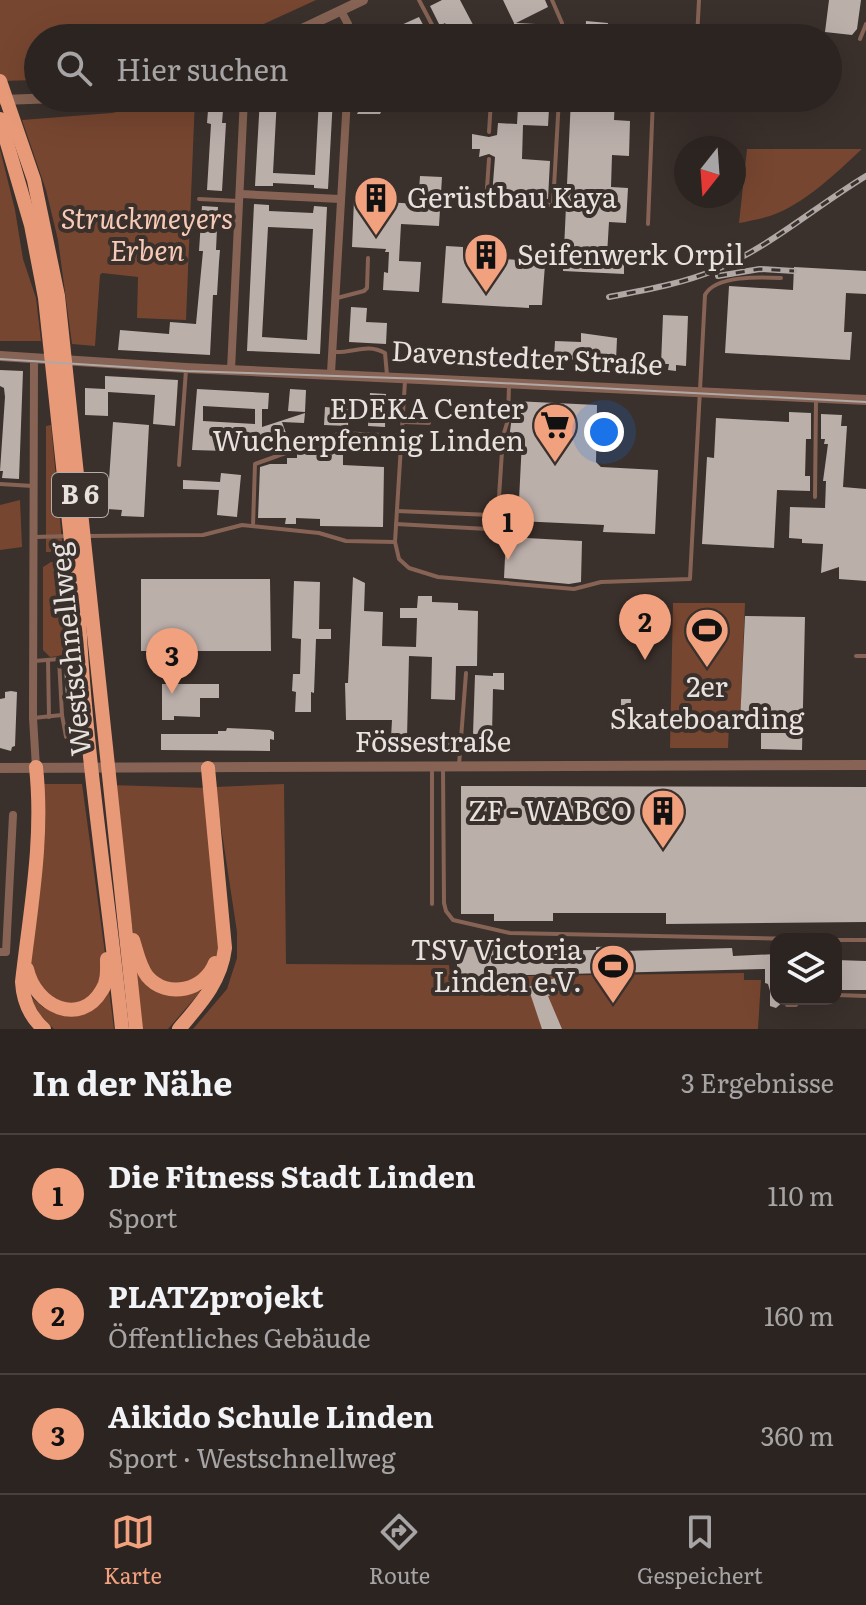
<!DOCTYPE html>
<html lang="de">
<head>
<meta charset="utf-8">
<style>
	:root { --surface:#2c2421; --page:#38302e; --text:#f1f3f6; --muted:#a6a4a5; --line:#48413f; --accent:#f2a17e }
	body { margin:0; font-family:Literata,serif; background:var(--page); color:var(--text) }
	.controls { position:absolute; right:24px; bottom:24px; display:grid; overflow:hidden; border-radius:16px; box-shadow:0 8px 32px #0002 }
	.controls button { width:72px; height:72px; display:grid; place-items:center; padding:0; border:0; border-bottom:2px solid var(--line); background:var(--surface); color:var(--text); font:40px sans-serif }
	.compass { position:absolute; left:674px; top:136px; width:72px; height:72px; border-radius:50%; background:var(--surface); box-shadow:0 8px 32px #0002; rotate:197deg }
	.you { position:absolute; left:604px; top:432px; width:28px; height:28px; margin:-20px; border:6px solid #fff; border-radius:50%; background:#1a73e8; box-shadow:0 0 0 12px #1a73e833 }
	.badge { display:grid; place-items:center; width:52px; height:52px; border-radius:50%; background:var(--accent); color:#111; font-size:26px; font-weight:700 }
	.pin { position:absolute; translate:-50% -66px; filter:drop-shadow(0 2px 4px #0008) }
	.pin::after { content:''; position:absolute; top:42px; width:28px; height:24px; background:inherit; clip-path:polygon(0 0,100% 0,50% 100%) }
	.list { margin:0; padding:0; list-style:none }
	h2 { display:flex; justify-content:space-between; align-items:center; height:104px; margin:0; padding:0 32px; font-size:34px }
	h2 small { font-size:26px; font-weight:400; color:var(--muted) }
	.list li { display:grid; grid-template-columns:52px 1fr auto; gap:24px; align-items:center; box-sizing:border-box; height:120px; padding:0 32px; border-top:2px solid var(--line) }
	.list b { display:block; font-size:30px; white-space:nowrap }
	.list p { margin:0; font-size:26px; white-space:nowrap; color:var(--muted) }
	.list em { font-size:26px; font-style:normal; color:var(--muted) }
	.icon { flex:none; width:44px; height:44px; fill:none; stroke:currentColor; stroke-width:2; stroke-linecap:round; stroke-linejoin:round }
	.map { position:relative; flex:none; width:866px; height:1029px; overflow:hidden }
	.search { position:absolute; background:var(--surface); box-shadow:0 8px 32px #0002; left:24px; right:24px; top:24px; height:88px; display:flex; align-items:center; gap:20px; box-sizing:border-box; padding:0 28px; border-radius:44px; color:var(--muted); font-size:30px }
	.sheet { height:464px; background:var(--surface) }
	nav { display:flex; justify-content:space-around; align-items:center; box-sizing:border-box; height:112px; border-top:2px solid var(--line); background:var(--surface); font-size:22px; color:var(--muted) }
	nav a { display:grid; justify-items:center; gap:4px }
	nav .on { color:var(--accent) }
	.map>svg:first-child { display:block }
	.green { fill:#774630 }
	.building { fill:#bbafaa; fill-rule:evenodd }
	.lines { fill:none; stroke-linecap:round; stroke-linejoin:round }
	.service { stroke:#866354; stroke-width:4 }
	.minor { stroke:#866354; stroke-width:8 }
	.tertiary { stroke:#866354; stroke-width:10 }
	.trunk { stroke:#e89a78; stroke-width:14 }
	.tram { stroke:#afa8a5; stroke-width:2 }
	.rail-casing { stroke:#afa8a5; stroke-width:6 }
	.rail { stroke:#3a302c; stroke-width:3; stroke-dasharray:9; stroke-linecap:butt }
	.labels { text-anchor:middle; stroke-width:8; stroke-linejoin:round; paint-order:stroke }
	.shield { fill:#3a302c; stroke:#b4ada9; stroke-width:2 }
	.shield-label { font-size:26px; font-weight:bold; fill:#e8e2df }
	.poi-label { font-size:28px; fill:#e8e2df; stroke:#3a302c; text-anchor:end }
	.park-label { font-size:28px; font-style:italic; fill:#f7cab7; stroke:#3a302c }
	.street-label { font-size:28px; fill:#e8e2df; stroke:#3a302c }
</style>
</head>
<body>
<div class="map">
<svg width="866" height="1029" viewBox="0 0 866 1029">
	<rect width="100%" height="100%" fill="#3a302c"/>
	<g class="green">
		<path d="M 0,0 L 316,0 L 233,38 L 38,38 L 38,80 L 0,81 Z"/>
		<path d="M 180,98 L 195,98 L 186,320 L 137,318 L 138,277 L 102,273 L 100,275 L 95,346 L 72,344 L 58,240 L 46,190 L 22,120 L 112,113 Z"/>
		<path d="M 0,149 L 15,210 L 23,259 L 36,298 L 41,341 L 0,341 Z"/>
		<path d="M 747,149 L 862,149 C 836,173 805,204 770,216 C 760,219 749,221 739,223 Z"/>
		<path d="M 51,425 L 63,552 L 46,552 L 46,426 Z"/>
		<path d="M 20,500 L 22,547 L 0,550 L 0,505 Z"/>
		<path d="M 51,562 L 60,562 L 69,655 L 50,657 L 43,650 L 43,567 Z"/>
		<path d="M 673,603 L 745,603 L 740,726 L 729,726 L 728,748 L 670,748 Z"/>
		<path d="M 38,784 L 82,784 L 107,968 L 93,1000 L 64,1009 L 33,988 L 25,956 Z"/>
		<path d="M 284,784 L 286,964 L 449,965 L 450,975 L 457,977 L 744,973 L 744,980 L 761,980 L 758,1029 L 193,1029 L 227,989 L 237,958 L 237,932 L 215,787 Z"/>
		<path d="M 110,785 L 208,788 L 223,932 L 217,958 L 209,975 L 168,988 L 147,976 L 136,950 Z"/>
		<path d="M 136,969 L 145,980 L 201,991 L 168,1029 L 141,1029 Z"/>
		<path d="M 109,990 L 114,1029 L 54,1029 L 40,1015 L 29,995 L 44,1008 L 65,1015 Z"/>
	</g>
	<g class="building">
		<path d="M 442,0 L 460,0 L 480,38 L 453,38 L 445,23 L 440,26 L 430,6 Z"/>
		<path d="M 503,0 L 545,0 L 548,7 L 516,23 L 555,25 L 554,38 L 513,38 L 514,23 Z"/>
		<path d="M 829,0 L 861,0 L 857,29 L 852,35 L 825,32 Z"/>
		<path d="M 419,17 L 430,38 L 394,38 L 399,26 Z"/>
		<path d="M 586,21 L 608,23 L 606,38 L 585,38 Z"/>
		<path d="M 209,98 L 224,98 L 222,123 L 226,123 L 222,191 L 207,190 L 211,124 L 207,123 Z"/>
		<path d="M 260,98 L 277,98 L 273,173 L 315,175 L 319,98 L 333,98 L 328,189 L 314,188 L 314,185 L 273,183 L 273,186 L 255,186 Z"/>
		<path d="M 365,98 L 388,98 L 380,114 L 357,114 Z"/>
		<rect x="469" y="98" width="15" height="10"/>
		<path d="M 571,98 L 615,98 L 614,120 L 630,121 L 629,156 L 612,155 L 611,187 L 628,188 L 626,223 L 609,222 L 607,255 L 624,256 L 624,274 L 563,271 Z"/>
		<path d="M 518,107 L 549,109 L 548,126 L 523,125 L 522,159 L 550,161 L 548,199 L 492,196 L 495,157 L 489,154 L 479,157 L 480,149 L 472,149 L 472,134 L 489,137 L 497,135 L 498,123 L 517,124 Z"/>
		<path d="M 420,176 L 442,177 L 439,226 L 401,224 L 399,261 L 421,262 L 419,292 L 383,290 L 384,272 L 388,273 L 389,252 L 385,252 L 386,249 L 352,247 L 354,200 L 418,204 Z"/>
		<path d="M 254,204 L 269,205 L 269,211 L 313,213 L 314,206 L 327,207 L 320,354 L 247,351 ZM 268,227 L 313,229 L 307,340 L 262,337 Z"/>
		<path d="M 202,206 L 218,207 L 216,250 L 220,250 L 219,262 L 217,295 L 213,295 L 210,355 L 118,350 L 120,330 L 169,334 L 170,322 L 196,324 L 203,251 L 199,251 Z"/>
		<path d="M 446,246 L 463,247 L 463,256 L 532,261 L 532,250 L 546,251 L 542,305 L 529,305 L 529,308 L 442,303 Z"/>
		<path d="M 794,267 L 866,271 L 866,294 L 846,293 L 844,332 L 852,332 L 850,360 L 725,353 L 729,286 L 793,290 Z"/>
		<path d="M 351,307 L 367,308 L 366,322 L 387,323 L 386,344 L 349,342 Z"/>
		<path d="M 663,315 L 688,316 L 686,366 L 676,365 L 676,371 L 668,370 L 669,364 L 661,364 Z"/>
		<path d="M 581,333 L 617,338 L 616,361 L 595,360 L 595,352 L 580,351 L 580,360 L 554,358 L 555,341 L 581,342 Z"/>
		<path d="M 0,370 L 23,371 L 19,479 L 2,478 L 3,471 L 0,471 L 5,397 L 4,388 L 0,386 Z"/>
		<path d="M 105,376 L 178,380 L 175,426 L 153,424 L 155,395 L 108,392 L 108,416 L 85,415 L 85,388 L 105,389 Z"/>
		<path d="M 197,389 L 269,393 L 268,409 L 262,409 L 262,427 L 305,413 L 304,423 L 282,422 L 290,444 L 257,455 L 252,444 L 226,442 L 226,451 L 192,450 ZM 203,406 L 255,409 L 255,424 L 203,421 Z"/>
		<path d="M 290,389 L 306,390 L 305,412 L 288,411 Z"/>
		<path d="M 370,393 L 386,394 L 385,427 L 368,426 Z"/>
		<path d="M 514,401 L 597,405 L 596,462 L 601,467 L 658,470 L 655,534 L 603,532 L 604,525 L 518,521 L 522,440 L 509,439 Z"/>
		<path d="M 325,407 L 349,409 L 348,426 L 324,425 Z"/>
		<path d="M 789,412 L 811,413 L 811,439 L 806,439 L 805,476 L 810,476 L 810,491 L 777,490 L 774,548 L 702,544 L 707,457 L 714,458 L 716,418 L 789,422 Z"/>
		<path d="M 821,414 L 842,415 L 841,426 L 847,426 L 843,487 L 866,489 L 866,581 L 839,579 L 839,567 L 821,573 L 823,544 L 802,543 L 802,539 L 789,538 L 790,507 L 825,508 L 826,481 L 823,481 L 828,444 L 824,444 L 825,439 L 821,439 Z"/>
		<path d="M 113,422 L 149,425 L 144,517 L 121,516 L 122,510 L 107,509 Z"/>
		<path d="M 343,438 L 343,465 L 384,467 L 383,527 L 320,526 L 320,519 L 296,518 L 296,524 L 285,524 L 286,518 L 258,518 L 260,467 L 270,464 L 287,464 L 287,458 L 297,458 L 297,454 Z"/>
		<path d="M 221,473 L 241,475 L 237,517 L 217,515 L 219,490 L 183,489 L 183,480 L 220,482 Z"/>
		<path d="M 506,537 L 582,541 L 581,582 L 569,584 L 504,578 Z"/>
		<path d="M 58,568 L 64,568 L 79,746 L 73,697 L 66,697 L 64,665 L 69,664 Z"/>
		<path d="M 353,577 L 365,583 L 364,611 L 383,612 L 382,646 L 416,647 L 417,618 L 400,618 L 400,608 L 417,608 L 418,596 L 432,596 L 432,602 L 458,603 L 458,610 L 478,611 L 477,666 L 456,666 L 455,700 L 431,699 L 432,657 L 409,656 L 407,738 L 391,738 L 392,720 L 346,720 L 345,683 L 348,683 Z"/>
		<path d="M 141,579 L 270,579 L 271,651 L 141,651 Z"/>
		<path d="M 294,581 L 320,582 L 319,629 L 331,629 L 331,639 L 316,639 L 314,693 L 311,692 L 311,712 L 295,712 L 296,692 L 292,691 L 293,674 L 300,674 L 301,639 L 292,638 Z"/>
		<path d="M 745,616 L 805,617 L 802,750 L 761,749 L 761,722 L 740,722 Z"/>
		<path d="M 646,624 L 655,630 L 655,637 L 646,641 L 638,637 L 638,628 Z"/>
		<path d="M 493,673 L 504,673 L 504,690 L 493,689 L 492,735 L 473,734 L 475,675 L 493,676 Z"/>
		<path d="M 162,684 L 219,684 L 219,698 L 200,698 L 200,717 L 174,716 L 174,720 L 162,720 Z"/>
		<path d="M 11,691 L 17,692 L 15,746 L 12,747 L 11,751 L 0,748 L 0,699 L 5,698 L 5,692 Z"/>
		<path d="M 621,699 L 631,699 L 630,730 L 621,730 Z"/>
		<path d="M 227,728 L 270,730 L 274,732 L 274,740 L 270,739 L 270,751 L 161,750 L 161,734 L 218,734 L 218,731 L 226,731 Z"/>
		<path d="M 435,736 L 454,737 L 453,750 L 435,749 Z"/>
		<path d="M 461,786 L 866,787 L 866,922 L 666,924 L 666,913 L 553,913 L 553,921 L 494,921 L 494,914 L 461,914 Z"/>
		<path d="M 523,946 L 523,951 L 596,950 L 596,947 L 621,946 L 622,951 L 732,948 L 733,956 L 776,954 L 776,999 L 794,999 L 785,1000 L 776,1008 L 770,1006 L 770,991 L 768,984 L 765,983 L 765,969 L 568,974 L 571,984 L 561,987 L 562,991 L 548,996 L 562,1029 L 542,1029 L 528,987 L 567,974 L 457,977 L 457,947 Z"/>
		<path d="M 836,960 L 866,961 L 866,990 L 836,990 Z"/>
	</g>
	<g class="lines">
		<g class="service">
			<path d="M 419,0 L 439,38"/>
			<path d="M 552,0 L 562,23 L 562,38"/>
			<path d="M 697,38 L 699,0"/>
			<path d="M 860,39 L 866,24"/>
			<path d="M 489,132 L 491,101 L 558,104"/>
			<path d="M 489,159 L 486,202 L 553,205 L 559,98"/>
			<path d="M 199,199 L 238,201"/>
			<path d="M 648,224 L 653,98"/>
			<path d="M 337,298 L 364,291 L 367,288 L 368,258"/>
			<path d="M 334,352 C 354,353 367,343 385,353 L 387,375"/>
			<path d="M 404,422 L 429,423"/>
			<path d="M 179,465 L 186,370"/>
			<path d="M 0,484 L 33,486"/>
			<path d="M 815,497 L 816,399"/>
			<path d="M 397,511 L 491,515 L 498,512 L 503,436 L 508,420 L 509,385"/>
			<path d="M 396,524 L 526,531"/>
			<path d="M 253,526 L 255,464 L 341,433 L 402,436"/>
			<path d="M 86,536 L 203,535 L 242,525 L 319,533 L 346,541 L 395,542 L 399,559 L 409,568 L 438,577 L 574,589 L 601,582 L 690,579 L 705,295 C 715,275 761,277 781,278"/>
			<path d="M 35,537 L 69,536"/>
			<path d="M 395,542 L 405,381"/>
			<path d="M 856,656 L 866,656"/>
			<path d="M 48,660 L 49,717"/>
			<path d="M 62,715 L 66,737"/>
			<path d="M 33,718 L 62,715 L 59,659 L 34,661"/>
			<path d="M 459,765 L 466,673"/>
			<path d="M 443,767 L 444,903 L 446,911 L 453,920 L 510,933 L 801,939"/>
			<path d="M 432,904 L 432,768"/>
			<path d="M 836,940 L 866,940"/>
			<path d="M 836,995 L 866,996"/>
			<path d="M 787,1005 L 796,1005 L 800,999"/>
		</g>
		<g class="minor">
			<path d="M 341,11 L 348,24 L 351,38"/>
			<path d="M 241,194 L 340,199"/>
			<path d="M 34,358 L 33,718 L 36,767"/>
			<path d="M 231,370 L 244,98"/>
			<path d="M 331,373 L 347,98"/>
			<path d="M 0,952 L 6,952 L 13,815"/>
		</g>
		<g class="tertiary">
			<path d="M 283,38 L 363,0"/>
			<path d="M 2,100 L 57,98"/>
			<path d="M 0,356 L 186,368 L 866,400"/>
			<path d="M 0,768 L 866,765"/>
		</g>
		<g class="trunk">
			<path d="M 0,81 L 34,180 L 58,296 L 136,1029"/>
			<path d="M 0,119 L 31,225 L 45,298 L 79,616 C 85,754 108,891 122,1029"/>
			<path d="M 36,767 C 44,839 30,911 22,982 C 23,1001 29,1016 44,1029"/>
			<path d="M 133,940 C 137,952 139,965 147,976 C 167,1000 205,990 215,963"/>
			<path d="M 27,969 C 35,1006 80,1028 102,990 C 108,981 107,970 107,959"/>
			<path d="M 179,1029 C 200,1004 221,982 225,948 L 208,768"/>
		</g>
		<path class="tram" d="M 0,359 L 186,371 L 426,379 L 866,402"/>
		<g class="rail-casing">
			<g id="rail">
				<path d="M 718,276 L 760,269 L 794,271"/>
				<path d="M 609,297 C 645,290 681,284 715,270 C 770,247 816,206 866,176"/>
			</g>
		</g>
		<use href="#rail" class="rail"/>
	</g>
	<defs>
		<g id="building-pin" transform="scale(2.3)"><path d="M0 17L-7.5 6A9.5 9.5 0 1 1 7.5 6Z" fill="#f2a17e" stroke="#3a302c"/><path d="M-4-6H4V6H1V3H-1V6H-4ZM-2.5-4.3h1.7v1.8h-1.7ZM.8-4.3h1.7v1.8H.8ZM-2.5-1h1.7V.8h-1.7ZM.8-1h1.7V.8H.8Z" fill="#111"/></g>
		<g id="supermarket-pin" transform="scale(2.3)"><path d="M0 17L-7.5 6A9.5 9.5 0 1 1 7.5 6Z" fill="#f2a17e" stroke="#3a302c"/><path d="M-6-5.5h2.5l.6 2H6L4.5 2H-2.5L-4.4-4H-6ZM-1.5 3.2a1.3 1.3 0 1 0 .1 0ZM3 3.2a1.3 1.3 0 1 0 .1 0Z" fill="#111"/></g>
		<g id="stadium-pin" transform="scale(2.3)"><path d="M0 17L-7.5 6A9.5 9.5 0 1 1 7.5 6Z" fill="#f2a17e" stroke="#3a302c"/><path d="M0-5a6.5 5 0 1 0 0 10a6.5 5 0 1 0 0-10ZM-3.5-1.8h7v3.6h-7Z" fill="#111"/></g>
	</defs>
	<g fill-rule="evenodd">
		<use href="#building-pin" x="376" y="198"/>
		<use href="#building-pin" x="486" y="255"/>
		<use href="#supermarket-pin" x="555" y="425"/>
		<use href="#stadium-pin" x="707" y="630"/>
		<use href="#building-pin" x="663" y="811"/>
		<use href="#stadium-pin" x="613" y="966"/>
	</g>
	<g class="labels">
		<rect class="shield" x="52" y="473" width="56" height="44" rx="6"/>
		<g class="shield-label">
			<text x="80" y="504">B 6</text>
		</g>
		<g class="poi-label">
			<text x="407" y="208" text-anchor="start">Gerüstbau Kaya</text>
			<text x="517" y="265" text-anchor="start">Seifenwerk Orpil</text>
			<text x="524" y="419">EDEKA Center<tspan x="524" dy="32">Wucherpfennig Linden</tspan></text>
			<text x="707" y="697" text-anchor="middle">2er<tspan x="707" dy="32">Skateboarding</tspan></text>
			<text x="632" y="821">ZF - WABCO</text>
			<text x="582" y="960">TSV Victoria<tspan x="582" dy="32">Linden e.V.</tspan></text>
		</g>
		<g class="park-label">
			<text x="147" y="229">Struckmeyers<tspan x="147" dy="32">Erben</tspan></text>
		</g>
		<g class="street-label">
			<text transform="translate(527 358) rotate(3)" y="10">Davenstedter Straße</text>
			<text transform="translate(70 649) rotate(-96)" y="10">Westschnellweg</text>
			<text x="433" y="752">Fössestraße</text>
		</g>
	</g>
</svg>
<div class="controls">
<button><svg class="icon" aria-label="layers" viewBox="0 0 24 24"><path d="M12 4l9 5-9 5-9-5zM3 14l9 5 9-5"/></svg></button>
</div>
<svg class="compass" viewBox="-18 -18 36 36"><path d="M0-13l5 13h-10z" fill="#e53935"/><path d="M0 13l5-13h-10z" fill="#a6a4a5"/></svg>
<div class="you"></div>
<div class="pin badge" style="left:508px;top:560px">1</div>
<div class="pin badge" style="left:645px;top:660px">2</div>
<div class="pin badge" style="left:172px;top:694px">3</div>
<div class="search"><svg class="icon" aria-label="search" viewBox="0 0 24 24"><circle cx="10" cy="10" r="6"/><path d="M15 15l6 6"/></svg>Hier suchen</div>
</div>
<section class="sheet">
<h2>In der Nähe<small>3 Ergebnisse</small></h2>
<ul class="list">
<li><span class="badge">1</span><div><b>Die Fitness Stadt Linden</b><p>Sport</p></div><em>110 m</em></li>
<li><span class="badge">2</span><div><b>PLATZprojekt</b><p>Öffentliches Gebäude</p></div><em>160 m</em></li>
<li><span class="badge">3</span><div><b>Aikido Schule Linden</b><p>Sport · Westschnellweg</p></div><em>360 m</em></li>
</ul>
</section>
<nav>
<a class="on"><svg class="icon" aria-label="map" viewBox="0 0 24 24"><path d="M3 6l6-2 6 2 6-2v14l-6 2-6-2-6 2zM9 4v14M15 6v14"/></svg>Karte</a>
<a><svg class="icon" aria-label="directions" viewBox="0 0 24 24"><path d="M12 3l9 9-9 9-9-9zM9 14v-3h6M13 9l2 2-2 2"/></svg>Route</a>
<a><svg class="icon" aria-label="saved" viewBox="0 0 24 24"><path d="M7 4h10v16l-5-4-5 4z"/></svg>Gespeichert</a>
</nav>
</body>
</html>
